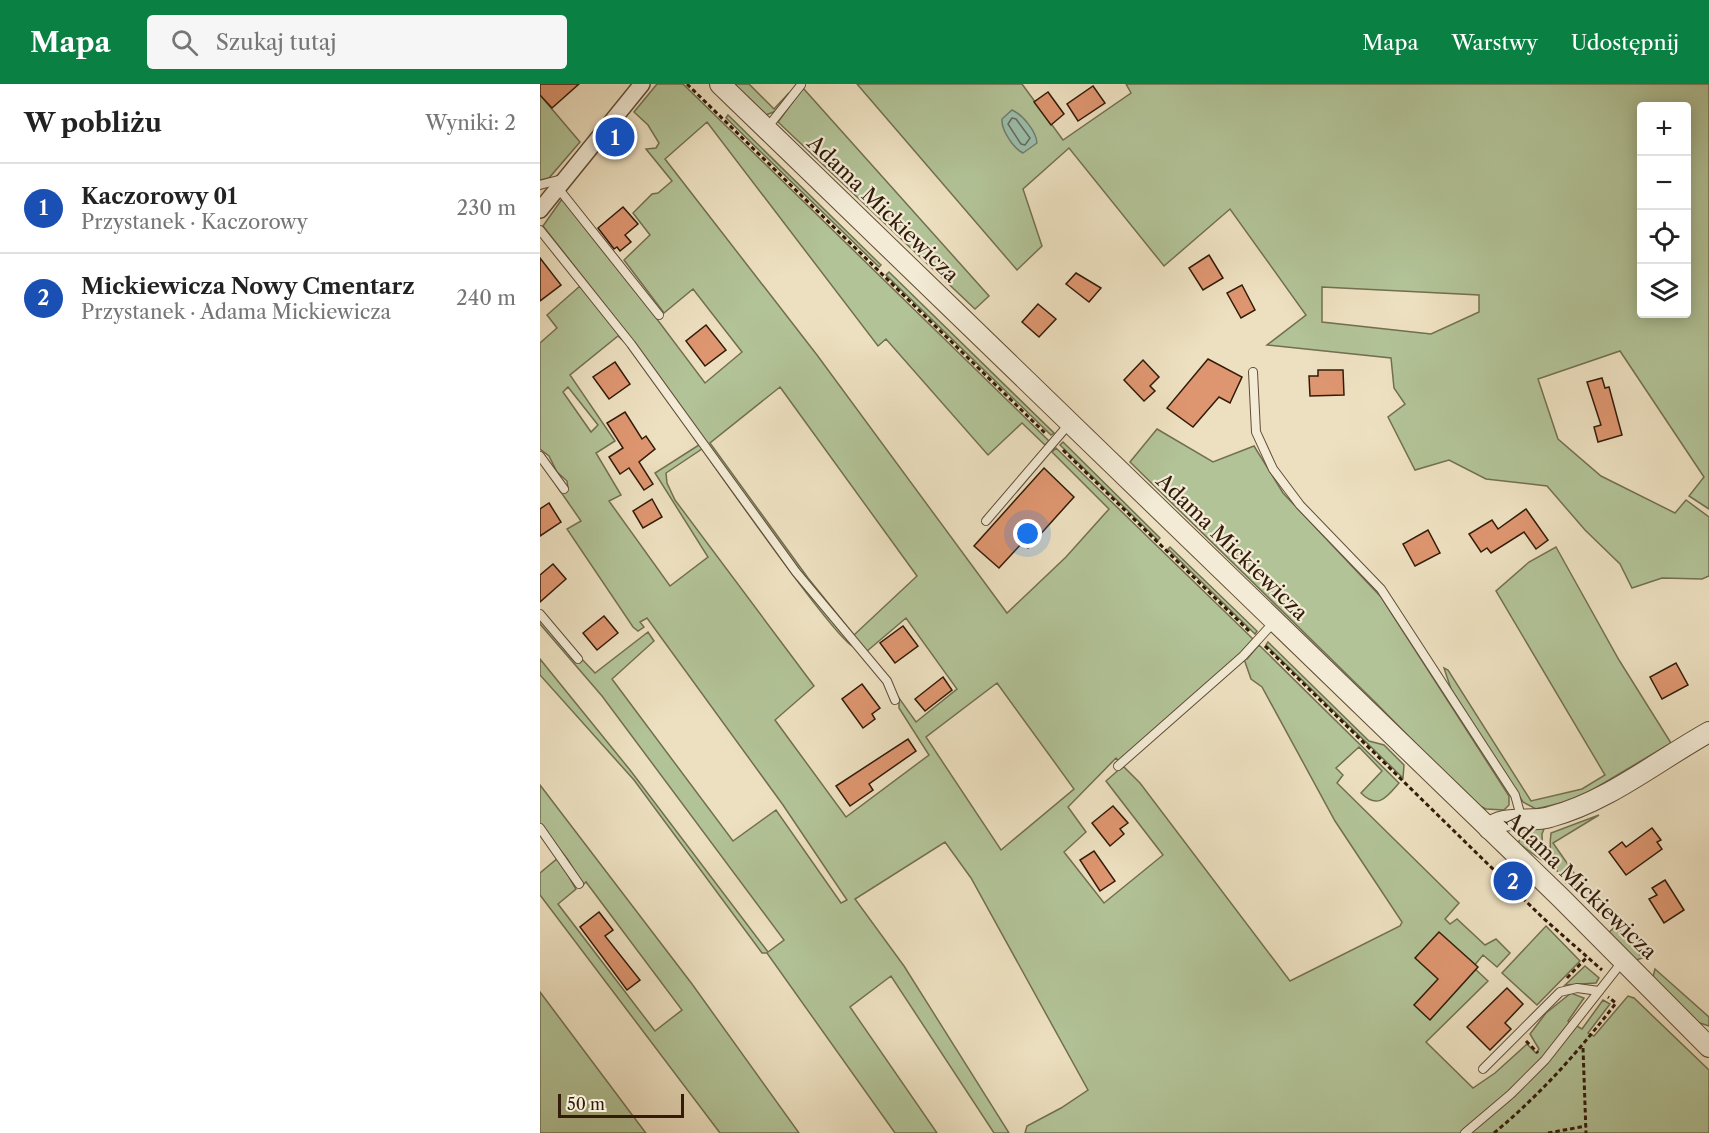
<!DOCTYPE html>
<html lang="pl">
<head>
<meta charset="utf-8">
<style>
	:root { --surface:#fff; --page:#f6f6f6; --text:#222; --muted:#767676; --line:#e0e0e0; --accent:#0b8043 }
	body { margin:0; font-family:"Libre Caslon Text",serif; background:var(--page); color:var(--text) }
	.controls { position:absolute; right:18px; top:18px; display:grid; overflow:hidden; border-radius:6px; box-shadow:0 3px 15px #0003 }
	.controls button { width:54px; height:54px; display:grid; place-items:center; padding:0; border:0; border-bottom:2px solid var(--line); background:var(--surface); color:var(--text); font:30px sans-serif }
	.scale { position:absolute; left:18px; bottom:15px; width:126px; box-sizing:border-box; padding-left:6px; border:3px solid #321b09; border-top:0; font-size:16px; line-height:21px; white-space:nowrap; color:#321b09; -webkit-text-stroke:4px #f3ebd6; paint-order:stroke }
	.you { position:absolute; left:488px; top:450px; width:21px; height:21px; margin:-15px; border:4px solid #fff; border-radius:50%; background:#1a73e8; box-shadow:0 0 0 9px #1a73e833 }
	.badge { display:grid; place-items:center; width:39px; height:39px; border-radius:50%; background:var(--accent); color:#fff; font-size:20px; font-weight:700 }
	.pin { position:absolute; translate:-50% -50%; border:3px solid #fff; box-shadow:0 2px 6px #0006 }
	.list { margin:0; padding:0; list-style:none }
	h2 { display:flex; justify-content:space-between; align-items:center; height:78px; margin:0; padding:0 24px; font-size:26px }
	h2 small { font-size:20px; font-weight:400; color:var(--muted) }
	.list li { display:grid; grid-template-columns:39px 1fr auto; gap:18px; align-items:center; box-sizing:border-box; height:90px; padding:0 24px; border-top:2px solid var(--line) }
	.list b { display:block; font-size:22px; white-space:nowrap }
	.list p { margin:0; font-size:20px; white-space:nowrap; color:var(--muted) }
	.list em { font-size:20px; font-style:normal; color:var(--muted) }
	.icon { flex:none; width:33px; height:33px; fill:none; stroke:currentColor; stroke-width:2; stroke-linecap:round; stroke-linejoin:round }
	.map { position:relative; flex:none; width:1169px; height:1049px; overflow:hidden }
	header { display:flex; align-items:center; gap:36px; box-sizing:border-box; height:84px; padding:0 30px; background:var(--accent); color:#fff }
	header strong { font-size:28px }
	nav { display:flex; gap:33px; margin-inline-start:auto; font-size:21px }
	.search { width:420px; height:54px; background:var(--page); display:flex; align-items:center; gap:15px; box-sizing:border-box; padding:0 21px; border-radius:6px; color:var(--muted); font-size:22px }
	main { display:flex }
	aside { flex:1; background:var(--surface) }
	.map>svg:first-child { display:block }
	.green { fill:#b2c397; stroke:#726f50; stroke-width:1.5; fill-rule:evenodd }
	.water { fill:#9bbeac; stroke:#717d6b; stroke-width:1.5 }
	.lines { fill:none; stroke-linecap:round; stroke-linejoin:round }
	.shore { stroke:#666c5a; stroke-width:1.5 }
	.building { fill:#de9670; stroke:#321b09; stroke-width:1.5 }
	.service-casing { stroke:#614c37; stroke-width:10 }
	.minor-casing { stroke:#614c37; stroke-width:18 }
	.tertiary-casing { stroke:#614c37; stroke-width:22 }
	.path { stroke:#321b09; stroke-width:3; stroke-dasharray:4.5 3; stroke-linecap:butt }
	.service { stroke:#f3ebd6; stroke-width:8 }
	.minor { stroke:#f3ebd6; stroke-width:15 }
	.tertiary { stroke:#f3ebd6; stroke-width:20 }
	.labels { text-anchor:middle; stroke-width:4.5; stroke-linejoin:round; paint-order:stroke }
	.street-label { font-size:21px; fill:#321b09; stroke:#f3ebd6 }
</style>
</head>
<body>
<header>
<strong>Mapa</strong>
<div class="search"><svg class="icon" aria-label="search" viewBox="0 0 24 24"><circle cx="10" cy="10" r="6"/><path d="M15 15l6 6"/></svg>Szukaj tutaj</div>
<nav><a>Mapa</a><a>Warstwy</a><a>Udostępnij</a></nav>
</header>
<main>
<aside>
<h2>W pobliżu<small>Wyniki: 2</small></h2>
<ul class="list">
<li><span class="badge" style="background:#1a4fb4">1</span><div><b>Kaczorowy 01</b><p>Przystanek · Kaczorowy</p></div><em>230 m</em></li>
<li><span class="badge" style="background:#1a4fb4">2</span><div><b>Mickiewicza Nowy Cmentarz</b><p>Przystanek · Adama Mickiewicza</p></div><em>240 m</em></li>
</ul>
</aside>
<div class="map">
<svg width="1169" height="1049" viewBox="0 0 1169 1049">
	<rect width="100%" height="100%" fill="#ede0c0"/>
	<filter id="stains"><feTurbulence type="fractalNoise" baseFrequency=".00333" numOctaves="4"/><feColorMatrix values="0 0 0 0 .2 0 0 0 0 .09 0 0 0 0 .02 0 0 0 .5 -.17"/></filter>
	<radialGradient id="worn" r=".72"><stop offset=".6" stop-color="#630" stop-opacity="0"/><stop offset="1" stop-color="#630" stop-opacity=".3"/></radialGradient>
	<g class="green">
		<path d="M 117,0 L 143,0 L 509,357 L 505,361 L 482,339 L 448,371 L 346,255 L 338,262 L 167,38 L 125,75 L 277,271 L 467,529 L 526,473 L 569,425 L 512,368 L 516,364 L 713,555 L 702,567 L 707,575 L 719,561 L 859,699 C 847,713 838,726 821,709 L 842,687 L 819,663 L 796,684 L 803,691 L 797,699 L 919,819 L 905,835 L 910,840 L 917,835 L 945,861 L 956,855 L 970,869 L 957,883 L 943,871 L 933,883 L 948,897 L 886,958 L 933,1004 L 955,989 L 987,960 L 996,969 L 999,965 L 990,950 L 1006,929 L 1031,909 L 1044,914 L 1028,937 L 1042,945 L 1063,916 L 1070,920 L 1048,949 L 1054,952 L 1088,912 L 1094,914 L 1169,986 L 1169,1049 L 485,1049 L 487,1042 L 521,1024 L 548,1006 L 431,794 L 405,758 L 315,815 L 364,882 L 469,1049 L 454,1049 L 351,892 L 310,923 L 397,1049 L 355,1049 L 227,869 L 222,869 L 94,696 L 0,591 L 0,575 L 90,686 L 228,868 L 244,856 L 62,612 L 0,540 L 0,534 L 38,577 L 41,574 L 55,589 L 108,548 L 114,557 L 72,595 L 193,757 L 236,726 L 301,819 L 307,816 L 243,721 L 107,534 L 100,538 L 104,543 L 98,547 L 93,543 L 27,445 L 41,437 L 16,401 L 25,408 L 28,405 L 27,397 L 17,388 L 9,372 L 0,365 L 0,259 L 17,244 L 7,231 L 40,202 L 92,265 L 78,252 L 30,291 L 75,357 L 56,369 L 81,411 L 69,417 L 130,502 L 168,473 L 115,389 L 159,361 L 139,332 L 253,488 L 314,563 C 297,558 182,393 162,365 L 126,389 L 127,399 L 135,416 L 274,602 L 235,636 L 306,733 L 389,671 L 359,624 L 359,614 L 376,638 L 417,605 L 366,534 L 326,568 L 261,489 L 93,257 L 3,142 L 22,115 L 77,182 L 165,299 L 202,268 L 153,205 L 124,229 L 84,176 L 110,151 L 93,129 L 112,110 L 118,109 L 132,97 L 106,65 L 116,64 L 119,59 L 108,41 L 94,28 ZM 28,303 L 58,341 L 51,348 L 23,308 ZM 240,303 L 377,492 L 314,551 L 268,494 L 170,359 ZM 704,575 L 711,595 L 722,603 L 795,737 L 862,838 L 860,842 L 750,897 L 600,699 L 583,682 ZM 457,599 L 534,705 L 461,766 L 386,653 ZM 576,674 L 583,682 L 566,697 L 623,771 L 564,819 L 524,768 L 546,748 L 528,723 Z"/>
		<path d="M 194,0 L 209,0 L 234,25 L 248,10 L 248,12 L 236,27 L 226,31 Z"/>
		<path d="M 317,0 L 482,0 L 523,56 L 591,9 L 586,0 L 1169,0 L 1169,425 L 1149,412 L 1164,393 L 1080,267 L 998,295 L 1018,355 L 1061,392 L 1135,429 L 1146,416 L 1169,433 L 1169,492 L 1162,495 L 1122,494 L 1092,504 L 1080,480 L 1045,446 L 1007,402 L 946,395 L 909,376 L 875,386 L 848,333 L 865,320 L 854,304 L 851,274 L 727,261 L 766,231 L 690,125 L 624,182 L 529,64 L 483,105 L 502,162 L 477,186 ZM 1102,22 L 1146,22 L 1146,230 L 1102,230 ZM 782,203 L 939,211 L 939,228 L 891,250 L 782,238 Z"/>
		<path d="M 263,4 L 449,212 L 435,225 L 238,38 Z"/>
		<path d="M 0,11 L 40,58 L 9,94 L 0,96 Z"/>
		<path d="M 188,31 L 341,181 L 339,183 L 186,34 Z"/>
		<path d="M 349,188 L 514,349 L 511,351 L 346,191 Z"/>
		<path d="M 617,345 L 673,378 L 714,362 L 743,409 L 841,513 L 969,712 L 969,721 L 964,726 L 946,725 L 934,719 L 836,619 L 590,378 Z"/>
		<path d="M 523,358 L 620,454 L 618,456 L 520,361 Z"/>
		<path d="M 630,463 L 717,547 L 715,550 L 628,465 Z"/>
		<path d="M 1016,463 L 1079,576 L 1131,659 L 1037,715 L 996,725 L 983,718 L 911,605 L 904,584 L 908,586 L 991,717 L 1042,705 L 1065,691 L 956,507 L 989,478 Z"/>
		<path d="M 728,558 L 829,657 L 844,661 L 864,681 L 863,694 L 726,561 Z"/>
		<path d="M 0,701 L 152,900 L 259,1049 L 180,1049 L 0,811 L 0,789 L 18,774 L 36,805 L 18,820 L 115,947 L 142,926 L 46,798 L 43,801 L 28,776 L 0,740 Z"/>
		<path d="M 1059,731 L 1013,759 L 1043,802 L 1029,802 C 1013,786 1008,771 1011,749 Z"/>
		<path d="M 1006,740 L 1002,750 L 1003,777 L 978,759 L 986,745 Z"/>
		<path d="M 1006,842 L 1040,877 L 997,921 L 962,889 Z"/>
		<path d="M 1076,842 L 1100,871 L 1103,874 L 1096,876 L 1066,851 Z"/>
		<path d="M 1045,882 L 1059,894 L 1056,899 L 1025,901 Z"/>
		<path d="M 1115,885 L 1169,933 L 1169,942 L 1157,938 L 1113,893 Z"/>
		<path d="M 0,908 L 105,1048 L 106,1049 L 0,1049 Z"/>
	</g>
	<path class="water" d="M 472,26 C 483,31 496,47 497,59 L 483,69 C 474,65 461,46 462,35 Z"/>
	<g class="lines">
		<path class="shore" d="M 472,34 L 476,35 L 490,54 L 485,61 L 481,60 L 468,40 Z"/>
	</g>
	<g class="building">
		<path d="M 0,0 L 39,0 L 12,24 L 0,11 Z"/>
		<path d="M 553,2 L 565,19 L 538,37 L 527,20 Z"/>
		<path d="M 508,8 L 524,30 L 511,41 L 494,18 Z"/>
		<path d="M 83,123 L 98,140 L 85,151 L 91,158 L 80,167 L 77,163 L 74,165 L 58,144 Z"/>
		<path d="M 669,171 L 683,194 L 663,206 L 649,184 Z"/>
		<path d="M 0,174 L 21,201 L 0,217 Z"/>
		<path d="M 536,189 L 561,204 L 549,218 L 526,200 Z"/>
		<path d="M 702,201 L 715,226 L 701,234 L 687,209 Z"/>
		<path d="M 498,220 L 516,235 L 499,253 L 482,238 Z"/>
		<path d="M 166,241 L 186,266 L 165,282 L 146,257 Z"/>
		<path d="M 668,275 L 702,293 L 690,319 L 679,313 L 653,343 L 627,324 Z"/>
		<path d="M 603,276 L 619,293 L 610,302 L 615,307 L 604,317 L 584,296 Z"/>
		<path d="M 75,278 L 90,300 L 69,315 L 53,293 Z"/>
		<path d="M 778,286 L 803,286 L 804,311 L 770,312 L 769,292 L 778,292 Z"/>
		<path d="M 1062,294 L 1065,304 L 1069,303 L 1082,351 L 1058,358 L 1054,343 L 1061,341 L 1047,298 Z"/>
		<path d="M 85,328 L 102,355 L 106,352 L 115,365 L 99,378 L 113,400 L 104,406 L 89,384 L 80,390 L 69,373 L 83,364 L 67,339 Z"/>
		<path d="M 504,384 L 534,413 L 488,464 L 482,459 L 459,484 L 434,462 Z"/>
		<path d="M 112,415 L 122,433 L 103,444 L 93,427 Z"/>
		<path d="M 9,419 L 21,438 L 0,452 L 0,425 Z"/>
		<path d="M 986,425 L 1008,456 L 996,465 L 984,448 L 951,469 L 947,464 L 941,468 L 929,450 L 952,436 L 958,445 Z"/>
		<path d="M 888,446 L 900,469 L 875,482 L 863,460 Z"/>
		<path d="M 13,480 L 26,495 L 0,518 L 0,491 Z"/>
		<path d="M 64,532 L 78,549 L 57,566 L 43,549 Z"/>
		<path d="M 363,542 L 378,562 L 355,579 L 340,559 Z"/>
		<path d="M 1136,579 L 1148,601 L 1122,615 L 1110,593 Z"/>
		<path d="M 403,593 L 412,606 L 385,627 L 375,615 Z"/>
		<path d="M 322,600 L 340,624 L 332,630 L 335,635 L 323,644 L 302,615 Z"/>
		<path d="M 368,655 L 376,667 L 329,700 L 333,706 L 310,722 L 296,702 Z"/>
		<path d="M 573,722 L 588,739 L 580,745 L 584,750 L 570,762 L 552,739 Z"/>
		<path d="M 1112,744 L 1121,756 L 1117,758 L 1122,765 L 1086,791 L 1069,768 L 1082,758 L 1086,763 Z"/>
		<path d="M 554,767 L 575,797 L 560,807 L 540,776 Z"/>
		<path d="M 1125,796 L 1144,826 L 1124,839 L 1109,815 L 1117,811 L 1112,804 Z"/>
		<path d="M 59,828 L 73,846 L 65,852 L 100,896 L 87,906 L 40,843 Z"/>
		<path d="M 899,848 L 938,883 L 890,936 L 874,921 L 898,895 L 875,874 Z"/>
		<path d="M 967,904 L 983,920 L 965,939 L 971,945 L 950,966 L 927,943 Z"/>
	</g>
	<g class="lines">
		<g class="service-casing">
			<g id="service">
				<path d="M 227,44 L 261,1"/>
				<path d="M 0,101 L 22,95"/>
				<path d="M 18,104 L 119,231"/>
				<path d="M 0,146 L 91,260 L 256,488 L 347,597 L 355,616"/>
				<path d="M 713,288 L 716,348 L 733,385 L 760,421 L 841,505 L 975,711 L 982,736"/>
				<path d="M 0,372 L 24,405"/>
				<path d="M 446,437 L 529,340"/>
				<path d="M 0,530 L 38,575"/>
				<path d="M 578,682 L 703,572 L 734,538"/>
				<path d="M 0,744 L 39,800"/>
				<path d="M 943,985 L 1020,908 L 1037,904 L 1059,907"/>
				<path d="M 925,1049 L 971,1010 L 1005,976 L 1082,878"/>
			</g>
		</g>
		<g class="minor-casing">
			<path id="minor" d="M 0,126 L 102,0"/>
		</g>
		<g class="tertiary-casing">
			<g id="tertiary">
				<path d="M 180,0 L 1021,814 L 1169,963"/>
				<path d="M 949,745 C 961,730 992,739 1010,733 C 1069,717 1117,677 1169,648"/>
			</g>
		</g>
		<g class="path">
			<path d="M 147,0 L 505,349"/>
			<path d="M 523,366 L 709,547"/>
			<path d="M 725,562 L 1003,834 L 1062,886"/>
			<path d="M 1027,894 L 1047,873"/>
			<path d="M 986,957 L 998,969"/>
			<path d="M 1043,964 L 1046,1049"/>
			<path d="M 954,1049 C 1001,1010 1039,967 1076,919 L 1068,913"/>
			<path d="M 1008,1049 L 1046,1042"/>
		</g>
		<use href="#service" class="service"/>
		<use href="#minor" class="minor"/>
		<use href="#tertiary" class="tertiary"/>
	</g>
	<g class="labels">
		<g class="street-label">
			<text transform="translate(343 125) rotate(44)" y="7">Adama Mickiewicza</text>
			<text transform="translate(692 463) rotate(44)" y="7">Adama Mickiewicza</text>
			<text transform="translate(1041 802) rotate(44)" y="7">Adama Mickiewicza</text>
		</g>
	</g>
	<rect width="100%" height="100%" filter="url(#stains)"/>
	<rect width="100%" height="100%" fill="url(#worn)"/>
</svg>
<div class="controls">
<button>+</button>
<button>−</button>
<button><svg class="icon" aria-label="locate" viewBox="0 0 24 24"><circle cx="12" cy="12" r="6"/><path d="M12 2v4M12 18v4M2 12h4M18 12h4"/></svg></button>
<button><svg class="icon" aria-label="layers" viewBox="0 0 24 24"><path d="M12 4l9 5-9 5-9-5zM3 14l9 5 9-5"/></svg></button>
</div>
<div class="scale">50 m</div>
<div class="you"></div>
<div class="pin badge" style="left:75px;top:53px;background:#1a4fb4">1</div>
<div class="pin badge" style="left:973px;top:797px;background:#1a4fb4">2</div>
</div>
</main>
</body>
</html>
